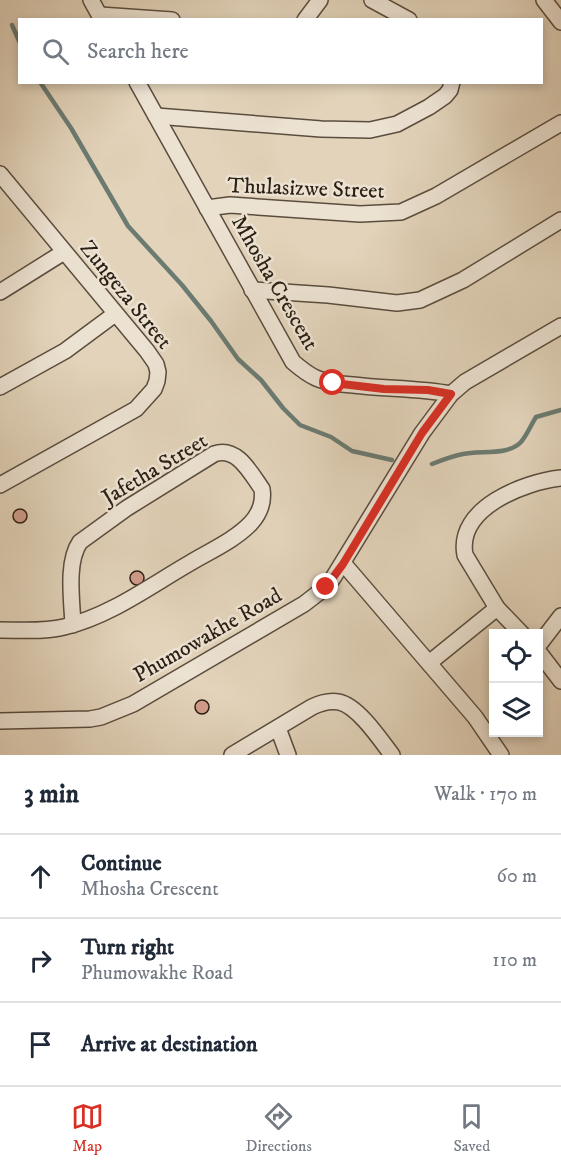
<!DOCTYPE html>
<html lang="en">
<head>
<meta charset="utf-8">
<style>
	:root { --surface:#fff; --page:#f6f6f7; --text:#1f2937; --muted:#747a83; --line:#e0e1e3; --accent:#d93025 }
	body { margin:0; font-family:"IM FELL DW Pica",serif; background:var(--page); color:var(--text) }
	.controls { position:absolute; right:18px; bottom:18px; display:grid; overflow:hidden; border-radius:0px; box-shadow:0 3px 9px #0003 }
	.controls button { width:54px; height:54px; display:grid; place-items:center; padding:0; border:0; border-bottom:2px solid var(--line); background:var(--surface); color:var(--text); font:30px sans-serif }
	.stop { position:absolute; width:18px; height:18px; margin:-14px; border:4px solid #d93025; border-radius:50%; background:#fff }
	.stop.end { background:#d93025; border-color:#fff; box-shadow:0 2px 6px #0008 }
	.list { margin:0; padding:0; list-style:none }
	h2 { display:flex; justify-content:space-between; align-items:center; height:78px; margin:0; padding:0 24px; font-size:26px }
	h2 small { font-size:20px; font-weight:400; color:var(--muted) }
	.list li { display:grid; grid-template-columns:39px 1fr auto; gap:18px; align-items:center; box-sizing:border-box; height:84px; padding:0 24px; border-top:2px solid var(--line) }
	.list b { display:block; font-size:22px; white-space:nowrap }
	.list p { margin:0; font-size:20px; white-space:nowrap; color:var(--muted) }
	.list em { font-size:20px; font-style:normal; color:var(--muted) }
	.icon { flex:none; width:33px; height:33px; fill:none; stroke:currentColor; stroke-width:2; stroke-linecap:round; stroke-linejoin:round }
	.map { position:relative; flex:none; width:561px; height:755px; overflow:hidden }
	.search { position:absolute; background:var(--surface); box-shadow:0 3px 9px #0003; left:18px; right:18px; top:18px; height:66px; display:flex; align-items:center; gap:15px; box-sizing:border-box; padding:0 21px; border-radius:0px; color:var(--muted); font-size:22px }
	.sheet { height:330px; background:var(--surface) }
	nav { display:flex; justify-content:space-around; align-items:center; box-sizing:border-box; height:84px; border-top:2px solid var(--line); background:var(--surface); font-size:16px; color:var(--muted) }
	nav a { display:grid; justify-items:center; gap:3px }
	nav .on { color:var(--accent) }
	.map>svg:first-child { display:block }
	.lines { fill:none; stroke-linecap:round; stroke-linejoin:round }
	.stream { stroke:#6b7b72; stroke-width:4.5 }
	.building { fill:#d19c8b; stroke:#2c2014; stroke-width:1.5 }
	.minor-casing { stroke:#5a4d3e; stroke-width:18 }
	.minor { stroke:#ece2d2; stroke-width:15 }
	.route { stroke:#d93025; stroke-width:8 }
	.labels { text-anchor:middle; stroke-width:5; stroke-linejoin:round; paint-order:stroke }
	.street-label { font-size:22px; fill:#2c2014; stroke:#ece2d2 }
</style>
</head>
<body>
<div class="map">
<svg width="561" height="755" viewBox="0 0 561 755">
	<rect width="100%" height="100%" fill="#e2d3ba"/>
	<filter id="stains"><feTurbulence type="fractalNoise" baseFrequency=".00333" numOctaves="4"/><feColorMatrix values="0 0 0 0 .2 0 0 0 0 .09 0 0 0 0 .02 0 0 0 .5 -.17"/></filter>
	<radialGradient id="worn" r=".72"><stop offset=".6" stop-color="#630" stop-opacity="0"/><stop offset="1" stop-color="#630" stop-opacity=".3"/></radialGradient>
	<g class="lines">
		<g class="stream">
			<path d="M 12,25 L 20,43"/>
			<path d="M 40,82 L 71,128 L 128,226 L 182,285 L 211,321 L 238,359 L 261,380 L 283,408 L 300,425 L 331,437 L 352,451 L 392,460"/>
			<path d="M 432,464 C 442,460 453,456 463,454 C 480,450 508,456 521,442 C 527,435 531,425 536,417 L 561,410"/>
		</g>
	</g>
	<g class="building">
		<circle cx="20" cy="516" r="7"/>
		<circle cx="137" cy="578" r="7"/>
		<circle cx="202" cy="707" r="7"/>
	</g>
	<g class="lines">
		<g class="minor-casing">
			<g id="minor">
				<path d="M 91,0 L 102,20"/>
				<path d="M 372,0 L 409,20"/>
				<path d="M 544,0 L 561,22"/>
				<path d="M 100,15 L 172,20"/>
				<path d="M 305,20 L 320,0"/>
				<path d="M 137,82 L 293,362 C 300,368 307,374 316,378 C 327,383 340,384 353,385 C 385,389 418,388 451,394"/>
				<path d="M 156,116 L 321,129 L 370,130 L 397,124 L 429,107 L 445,96 L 450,90 L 452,82"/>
				<path d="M 0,174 L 147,351 L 156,364 L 158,372 L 157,381 L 154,389 L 136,409 L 0,485"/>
				<path d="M 207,208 L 230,205 L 360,214 L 401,212 L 436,196 L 561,123"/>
				<path d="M 252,290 L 328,295 L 397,303 L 420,300 L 463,280 L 561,220"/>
				<path d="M 0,292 L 64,252"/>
				<path d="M 0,387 L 65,351 L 115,314"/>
				<path d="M 343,563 L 475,717 L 501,755"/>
				<path d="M 0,630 C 21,630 44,632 64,627 C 110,616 150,586 190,563 C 210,551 235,540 251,523 C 260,513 264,502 262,489 C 250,472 237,446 214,454 L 127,508 L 80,542 C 66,562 72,601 73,625"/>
				<path d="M 522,634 L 497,608 L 465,555 C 456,508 524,482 561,478"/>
				<path d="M 538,646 L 561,616"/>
				<path d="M 538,651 L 561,681"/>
				<path d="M 429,663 L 497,608"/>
				<path d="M 0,721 L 90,719 L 101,717 L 133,704 L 304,604 L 326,587 L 333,578 L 422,433 L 451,394 L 465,382 L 561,326"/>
				<path d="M 278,728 L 288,755"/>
				<path d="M 232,755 L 312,707 C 320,703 329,700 339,702 C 358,706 380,739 392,755"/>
			</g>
		</g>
		<use href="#minor" class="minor"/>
	</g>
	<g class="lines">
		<path class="route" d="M 326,587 L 343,564 L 422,433 L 451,394 L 428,390 L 384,389 L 333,383"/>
	</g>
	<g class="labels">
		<g class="street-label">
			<text transform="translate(306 187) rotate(2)" y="8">Thulasizwe Street</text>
			<text transform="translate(276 282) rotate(60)" y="8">Mhosha Crescent</text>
			<text transform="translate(127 294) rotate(51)" y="8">Zungeza Street</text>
			<text transform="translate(154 468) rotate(-31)" y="8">Jafetha Street</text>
			<text transform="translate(207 634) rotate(-30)" y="8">Phumowakhe Road</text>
		</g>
	</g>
	<rect width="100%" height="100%" filter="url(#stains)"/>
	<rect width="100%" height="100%" fill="url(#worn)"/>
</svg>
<div class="controls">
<button><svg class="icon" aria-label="locate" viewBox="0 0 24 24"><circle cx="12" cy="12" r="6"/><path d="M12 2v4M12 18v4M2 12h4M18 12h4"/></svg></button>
<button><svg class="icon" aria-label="layers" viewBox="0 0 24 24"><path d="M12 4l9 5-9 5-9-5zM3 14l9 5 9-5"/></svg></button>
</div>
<div class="stop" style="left:333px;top:383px"></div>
<div class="stop end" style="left:326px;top:587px"></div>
<div class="search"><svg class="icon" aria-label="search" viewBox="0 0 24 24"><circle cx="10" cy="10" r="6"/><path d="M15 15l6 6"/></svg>Search here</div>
</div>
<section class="sheet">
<h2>3 min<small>Walk · 170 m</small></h2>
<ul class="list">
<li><svg class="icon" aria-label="ahead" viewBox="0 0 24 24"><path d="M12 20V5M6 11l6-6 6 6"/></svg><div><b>Continue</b><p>Mhosha Crescent</p></div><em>60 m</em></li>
<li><svg class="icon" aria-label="right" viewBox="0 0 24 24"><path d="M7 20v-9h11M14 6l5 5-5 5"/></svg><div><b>Turn right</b><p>Phumowakhe Road</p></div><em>110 m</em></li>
<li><svg class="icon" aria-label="arrive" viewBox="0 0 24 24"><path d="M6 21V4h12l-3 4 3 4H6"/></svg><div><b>Arrive at destination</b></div></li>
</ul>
</section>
<nav>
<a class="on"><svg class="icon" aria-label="map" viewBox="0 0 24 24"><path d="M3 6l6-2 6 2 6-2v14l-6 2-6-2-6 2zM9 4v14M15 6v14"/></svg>Map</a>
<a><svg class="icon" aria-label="directions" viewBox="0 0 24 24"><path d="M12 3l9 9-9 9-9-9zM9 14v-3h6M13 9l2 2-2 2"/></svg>Directions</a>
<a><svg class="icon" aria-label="saved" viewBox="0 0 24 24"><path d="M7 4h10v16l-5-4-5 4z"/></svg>Saved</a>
</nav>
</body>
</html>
